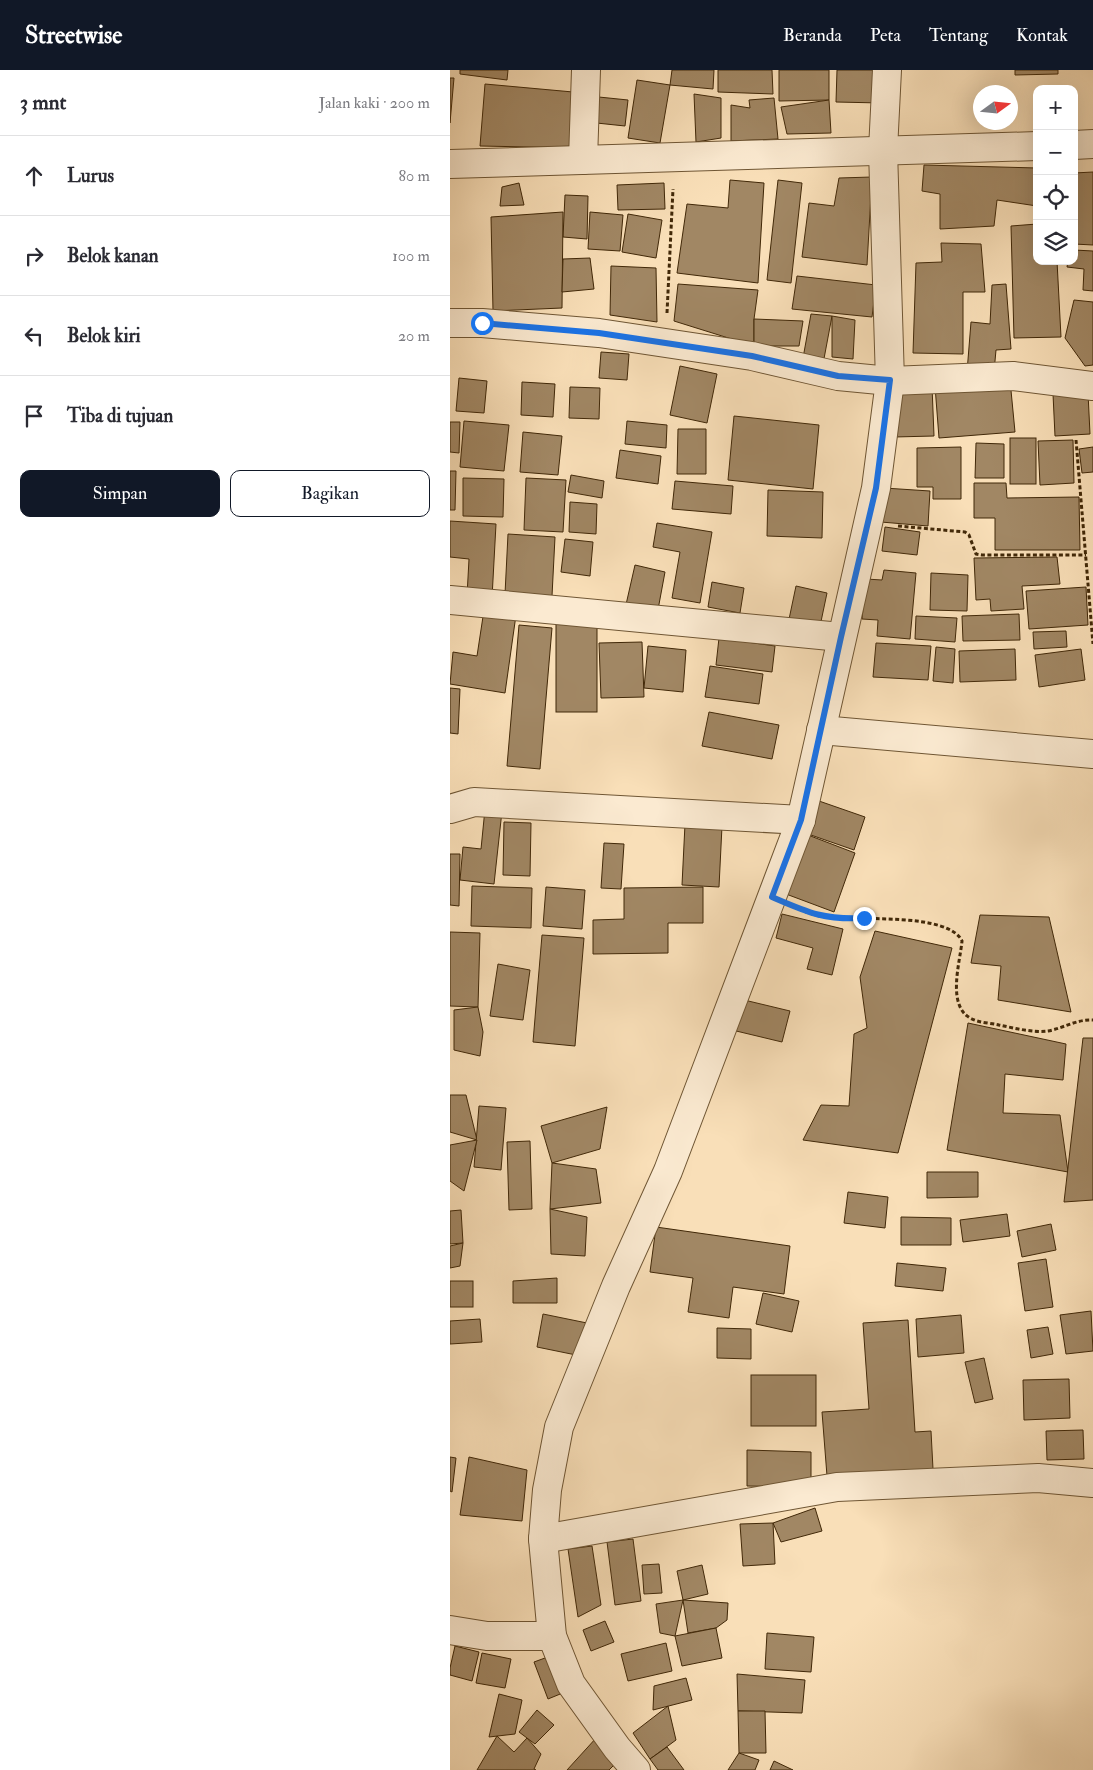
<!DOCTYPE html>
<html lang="id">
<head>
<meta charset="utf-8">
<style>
	:root { --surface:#fff; --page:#f2f2f3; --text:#2b2b33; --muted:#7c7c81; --line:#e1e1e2; --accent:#111827 }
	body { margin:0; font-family:"IM FELL Double Pica",serif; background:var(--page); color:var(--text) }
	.controls { position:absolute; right:15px; top:15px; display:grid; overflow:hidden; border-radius:10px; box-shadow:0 5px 20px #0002 }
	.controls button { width:45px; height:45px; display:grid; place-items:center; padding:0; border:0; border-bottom:1px solid var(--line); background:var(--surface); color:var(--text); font:25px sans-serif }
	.compass { position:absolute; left:523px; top:15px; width:45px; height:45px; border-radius:50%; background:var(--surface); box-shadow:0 5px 20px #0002; rotate:75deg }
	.stop { position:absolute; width:15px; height:15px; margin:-11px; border:4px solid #1a73e8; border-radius:50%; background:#fff }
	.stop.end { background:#1a73e8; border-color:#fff; box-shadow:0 1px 5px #0008 }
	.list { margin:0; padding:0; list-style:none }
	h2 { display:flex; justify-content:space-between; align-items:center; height:65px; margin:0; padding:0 20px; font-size:21px }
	h2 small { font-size:16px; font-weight:400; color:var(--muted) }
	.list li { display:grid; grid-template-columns:32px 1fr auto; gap:15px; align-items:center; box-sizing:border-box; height:80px; padding:0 20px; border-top:1px solid var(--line) }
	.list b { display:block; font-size:19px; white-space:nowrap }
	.list em { font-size:16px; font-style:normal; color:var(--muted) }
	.actions { display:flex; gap:10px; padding:15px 20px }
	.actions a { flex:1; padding:11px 0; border:1px solid var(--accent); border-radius:10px; text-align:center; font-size:18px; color:var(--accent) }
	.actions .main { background:var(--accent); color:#fff }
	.icon { flex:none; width:28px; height:28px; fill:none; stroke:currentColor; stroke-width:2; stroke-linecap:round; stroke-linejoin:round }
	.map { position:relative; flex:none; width:643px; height:1700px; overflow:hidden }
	header { display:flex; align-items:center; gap:30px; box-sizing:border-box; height:70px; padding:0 25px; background:var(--accent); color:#fff }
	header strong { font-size:24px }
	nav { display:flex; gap:28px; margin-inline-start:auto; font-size:18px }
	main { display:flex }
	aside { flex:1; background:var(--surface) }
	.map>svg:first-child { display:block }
	.building { fill:#a18764; stroke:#412808 }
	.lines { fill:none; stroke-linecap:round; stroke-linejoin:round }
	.street-casing { stroke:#6f5634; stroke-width:30 }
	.path { stroke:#412808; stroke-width:3; stroke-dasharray:4 2.5; stroke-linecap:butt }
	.street { stroke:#fbead1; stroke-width:28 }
	.route { stroke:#1a73e8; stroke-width:6 }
</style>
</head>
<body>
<header>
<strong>Streetwise</strong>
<nav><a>Beranda</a><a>Peta</a><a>Tentang</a><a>Kontak</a></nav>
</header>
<main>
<aside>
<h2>3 mnt<small>Jalan kaki · 200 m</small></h2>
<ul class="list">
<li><svg class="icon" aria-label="ahead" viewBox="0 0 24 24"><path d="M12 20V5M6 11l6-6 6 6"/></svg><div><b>Lurus</b></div><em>80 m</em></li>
<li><svg class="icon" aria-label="right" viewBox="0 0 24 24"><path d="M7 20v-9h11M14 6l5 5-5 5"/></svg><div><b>Belok kanan</b></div><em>100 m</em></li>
<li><svg class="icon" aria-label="left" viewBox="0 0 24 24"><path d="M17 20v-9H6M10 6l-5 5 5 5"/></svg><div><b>Belok kiri</b></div><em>20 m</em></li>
<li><svg class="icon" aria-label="arrive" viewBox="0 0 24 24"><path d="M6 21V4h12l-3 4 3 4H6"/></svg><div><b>Tiba di tujuan</b></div></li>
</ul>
<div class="actions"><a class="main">Simpan</a><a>Bagikan</a></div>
</aside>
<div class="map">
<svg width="643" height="1700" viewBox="0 0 643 1700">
	<rect width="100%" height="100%" fill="#f9dfb8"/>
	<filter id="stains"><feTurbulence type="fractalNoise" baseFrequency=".004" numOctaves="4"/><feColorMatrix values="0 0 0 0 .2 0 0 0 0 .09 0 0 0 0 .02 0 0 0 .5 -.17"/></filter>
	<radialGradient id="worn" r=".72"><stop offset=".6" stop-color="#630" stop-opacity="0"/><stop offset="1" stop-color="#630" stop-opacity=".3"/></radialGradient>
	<g class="building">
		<path d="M 10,0 L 58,0 L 57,10 L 10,4 Z"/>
		<path d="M 222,0 L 264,0 L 263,19 L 220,15 Z"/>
		<path d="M 268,0 L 322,0 L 323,24 L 268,22 Z"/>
		<path d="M 329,0 L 379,0 L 379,30 L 329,31 Z"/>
		<path d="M 387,0 L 431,0 L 431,33 L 386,32 Z"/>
		<path d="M 565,0 L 608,0 L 608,4 L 565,5 Z"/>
		<path d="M 0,8 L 4,8 L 0,53 Z"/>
		<path d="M 187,10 L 220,15 L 210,73 L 178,68 Z"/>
		<path d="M 35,14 L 134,23 L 131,78 L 30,76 Z"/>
		<path d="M 244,24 L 271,28 L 271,68 L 246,72 Z"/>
		<path d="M 139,26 L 178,30 L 175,56 L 137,52 Z"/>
		<path d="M 324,28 L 328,69 L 281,71 L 281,35 L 300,38 L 299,30 Z"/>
		<path d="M 379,30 L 381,63 L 337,64 L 331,37 Z"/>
		<path d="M 474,95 L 587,98 L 587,136 L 547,130 L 544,156 L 490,159 L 490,124 L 472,121 Z"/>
		<path d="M 643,102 L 643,175 L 624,174 L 624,103 Z"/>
		<path d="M 422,107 L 417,195 L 352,187 L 359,133 L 384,136 L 389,108 Z"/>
		<path d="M 280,110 L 314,113 L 308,213 L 227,203 L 237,134 L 278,138 Z"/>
		<path d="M 328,110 L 352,113 L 341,213 L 317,210 Z"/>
		<path d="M 69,113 L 74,135 L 50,136 L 52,117 Z"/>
		<path d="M 214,113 L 215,139 L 168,140 L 167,115 Z"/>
		<path d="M 115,125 L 138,126 L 137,169 L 113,167 Z"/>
		<path d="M 113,142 L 112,238 L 43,241 L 41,147 Z"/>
		<path d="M 140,142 L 173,145 L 170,181 L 138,179 Z"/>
		<path d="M 178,144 L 212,150 L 206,188 L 172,182 Z"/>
		<path d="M 587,154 L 587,191 L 607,191 L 611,267 L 564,268 L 561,156 Z"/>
		<path d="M 491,173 L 531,174 L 535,222 L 513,222 L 513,284 L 463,283 L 466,193 L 492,192 Z"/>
		<path d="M 624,180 L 643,181 L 643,221 L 633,220 L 634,199 L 617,197 L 618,191 L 624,191 Z"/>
		<path d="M 140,188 L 144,219 L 112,222 L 113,189 Z"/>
		<path d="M 161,196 L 206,198 L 207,252 L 160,245 Z"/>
		<path d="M 347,206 L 426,215 L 422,247 L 342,239 Z"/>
		<path d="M 228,214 L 308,220 L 304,249 L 304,276 L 224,251 Z"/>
		<path d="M 556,214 L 561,279 L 546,280 L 544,302 L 517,302 L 521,252 L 540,254 L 542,215 Z"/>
		<path d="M 624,230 L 643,232 L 643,295 L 635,296 L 615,268 Z"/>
		<path d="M 361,244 L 382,246 L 373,294 L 353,288 Z"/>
		<path d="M 382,246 L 405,250 L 403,289 L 382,287 Z"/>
		<path d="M 304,249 L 353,251 L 349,276 L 304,276 Z"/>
		<path d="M 151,282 L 179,284 L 177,310 L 149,308 Z"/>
		<path d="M 230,296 L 267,304 L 257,353 L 220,345 Z"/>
		<path d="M 9,308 L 37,311 L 34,343 L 6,341 Z"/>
		<path d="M 560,310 L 565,362 L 489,368 L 485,316 Z"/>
		<path d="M 72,312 L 105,314 L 103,347 L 71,345 Z"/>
		<path d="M 482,316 L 484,366 L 444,367 L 442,318 Z"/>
		<path d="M 120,317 L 150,318 L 149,349 L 119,348 Z"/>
		<path d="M 638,323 L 640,364 L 605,366 L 603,324 Z"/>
		<path d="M 284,346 L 369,355 L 363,419 L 278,410 Z"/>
		<path d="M 14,351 L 59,355 L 54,401 L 10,397 Z"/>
		<path d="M 177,351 L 217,355 L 216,378 L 175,374 Z"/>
		<path d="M 0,352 L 10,352 L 9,383 L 0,382 Z"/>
		<path d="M 228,359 L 256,359 L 256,404 L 227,404 Z"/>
		<path d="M 73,362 L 112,366 L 108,405 L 70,402 Z"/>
		<rect x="560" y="368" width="26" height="46"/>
		<path d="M 623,370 L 624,413 L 590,415 L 588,371 Z"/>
		<path d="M 526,373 L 554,374 L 554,408 L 525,408 Z"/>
		<path d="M 511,377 L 511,429 L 483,429 L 483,417 L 467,417 L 467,378 Z"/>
		<path d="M 643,377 L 643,402 L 632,403 L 629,379 Z"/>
		<path d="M 170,380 L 211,386 L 208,414 L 166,408 Z"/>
		<path d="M 0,401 L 6,401 L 5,440 L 0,440 Z"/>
		<path d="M 121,405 L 154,411 L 152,428 L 118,422 Z"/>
		<path d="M 13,408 L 54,409 L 53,447 L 13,446 Z"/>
		<path d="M 76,408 L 116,410 L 113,462 L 74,460 Z"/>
		<path d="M 225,411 L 283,416 L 281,444 L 222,439 Z"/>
		<path d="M 524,413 L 556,413 L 557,428 L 629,427 L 630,480 L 545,480 L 545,448 L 524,448 Z"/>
		<path d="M 434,418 L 480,421 L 478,456 L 431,452 Z"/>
		<path d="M 318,420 L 373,422 L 372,468 L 317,466 Z"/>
		<path d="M 120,432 L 147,434 L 146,464 L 119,462 Z"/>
		<path d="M 0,451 L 46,454 L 42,528 L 17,526 L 19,489 L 0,487 Z"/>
		<path d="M 207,453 L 262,462 L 250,533 L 222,528 L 230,482 L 203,477 Z"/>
		<path d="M 435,457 L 470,462 L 467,485 L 432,481 Z"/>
		<path d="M 58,464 L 105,467 L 102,526 L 55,524 Z"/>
		<path d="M 115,469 L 143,472 L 140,506 L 111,502 Z"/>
		<path d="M 607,487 L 610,514 L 572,516 L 574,539 L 541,541 L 540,529 L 526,530 L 524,488 Z"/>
		<path d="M 185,495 L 215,502 L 207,545 L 175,539 Z"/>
		<path d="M 434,500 L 466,503 L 460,569 L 427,566 L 428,550 L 412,549 L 416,509 L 432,510 Z"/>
		<path d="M 481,503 L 518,505 L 517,541 L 480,540 Z"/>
		<path d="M 262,512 L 294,518 L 290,543 L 258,537 Z"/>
		<path d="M 346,516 L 377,523 L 369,561 L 338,554 Z"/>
		<path d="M 636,517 L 638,555 L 579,559 L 576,521 Z"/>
		<path d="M 34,540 L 66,545 L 55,623 L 0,614 L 3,582 L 27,586 Z"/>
		<path d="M 569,544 L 570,570 L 513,571 L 512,546 Z"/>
		<path d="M 466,546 L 507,548 L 505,572 L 465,569 Z"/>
		<rect x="106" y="549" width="41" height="93"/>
		<path d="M 69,555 L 102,558 L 90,699 L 57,696 Z"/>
		<path d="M 616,561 L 617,577 L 584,579 L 583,562 Z"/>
		<path d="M 269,568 L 325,576 L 322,602 L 266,595 Z"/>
		<path d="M 192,572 L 194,627 L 151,628 L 149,573 Z"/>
		<path d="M 426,573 L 481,576 L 478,610 L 423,607 Z"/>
		<path d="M 198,576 L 236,580 L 233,622 L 194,618 Z"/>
		<path d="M 486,577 L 505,579 L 503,613 L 483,611 Z"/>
		<path d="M 565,579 L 566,610 L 510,612 L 509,581 Z"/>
		<path d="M 631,579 L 635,610 L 589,617 L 585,585 Z"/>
		<path d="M 260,596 L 313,604 L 309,634 L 255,627 Z"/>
		<path d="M 0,618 L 10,619 L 8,664 L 0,663 Z"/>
		<path d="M 259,642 L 329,655 L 322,689 L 252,676 Z"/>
		<path d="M 369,731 L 415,747 L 404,780 L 358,764 Z"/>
		<path d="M 35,739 L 52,741 L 44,814 L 10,810 L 13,777 L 31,779 Z"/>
		<path d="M 54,752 L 81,753 L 80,806 L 53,805 Z"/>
		<path d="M 235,754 L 272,756 L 269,817 L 232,815 Z"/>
		<path d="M 358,765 L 405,783 L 384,842 L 336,824 Z"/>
		<path d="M 154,773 L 174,774 L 171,819 L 151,818 Z"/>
		<path d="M 0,784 L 10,784 L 9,836 L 0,835 Z"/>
		<path d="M 22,816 L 82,818 L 81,858 L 21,856 Z"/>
		<path d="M 96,817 L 135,820 L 132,859 L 93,856 Z"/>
		<path d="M 253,817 L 253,853 L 218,853 L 218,883 L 143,884 L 143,850 L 174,849 L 174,818 Z"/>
		<path d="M 332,844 L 393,859 L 382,905 L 357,899 L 363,878 L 326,868 Z"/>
		<path d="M 530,845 L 599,847 L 621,942 L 548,930 L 551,896 L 521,893 Z"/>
		<path d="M 425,861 L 502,878 L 448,1083 L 353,1070 L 371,1035 L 399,1036 L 404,964 L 417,958 L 410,907 Z"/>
		<path d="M 0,862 L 30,863 L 28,937 L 0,936 Z"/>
		<path d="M 92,865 L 134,868 L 125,976 L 83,972 Z"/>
		<path d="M 48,894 L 80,900 L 73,950 L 40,946 Z"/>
		<path d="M 290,929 L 340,941 L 332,972 L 282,960 Z"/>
		<path d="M 28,937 L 33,962 L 30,986 L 4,980 L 4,940 Z"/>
		<path d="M 518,953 L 616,974 L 613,1010 L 555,1004 L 553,1043 L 610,1045 L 618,1102 L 497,1080 Z"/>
		<path d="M 633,968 L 643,968 L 643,1130 L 614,1132 Z"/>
		<path d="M 0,1025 L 16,1025 L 27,1070 L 0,1062 Z"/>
		<path d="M 29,1036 L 56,1038 L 51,1100 L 24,1097 Z"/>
		<path d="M 157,1037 L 150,1079 L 102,1093 L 91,1056 Z"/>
		<path d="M 27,1070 L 14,1121 L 0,1111 L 0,1075 Z"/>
		<path d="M 80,1071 L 82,1139 L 59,1140 L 57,1072 Z"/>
		<path d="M 102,1093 L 146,1099 L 151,1133 L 100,1139 Z"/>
		<path d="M 477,1102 L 528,1102 L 528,1127 L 477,1128 Z"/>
		<path d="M 398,1122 L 438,1127 L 435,1158 L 394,1153 Z"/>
		<path d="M 100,1139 L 137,1147 L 135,1186 L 101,1184 Z"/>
		<path d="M 11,1140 L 13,1173 L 0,1174 L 0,1141 Z"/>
		<path d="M 557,1144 L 560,1166 L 513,1172 L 510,1150 Z"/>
		<path d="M 451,1147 L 501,1148 L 501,1175 L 451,1175 Z"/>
		<path d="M 601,1154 L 606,1180 L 572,1187 L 567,1161 Z"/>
		<path d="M 206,1157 L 340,1176 L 334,1224 L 283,1217 L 279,1248 L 238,1242 L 243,1208 L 200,1202 Z"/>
		<path d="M 13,1173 L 10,1196 L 0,1198 L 0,1176 Z"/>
		<path d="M 596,1189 L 603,1237 L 575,1241 L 568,1193 Z"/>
		<path d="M 447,1193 L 496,1198 L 493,1221 L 445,1216 Z"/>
		<path d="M 107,1208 L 107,1233 L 63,1233 L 63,1211 Z"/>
		<rect x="0" y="1211" width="23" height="26"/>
		<path d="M 313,1223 L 349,1231 L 342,1262 L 306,1254 Z"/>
		<path d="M 641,1241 L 643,1281 L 616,1284 L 610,1245 Z"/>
		<path d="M 93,1244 L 137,1253 L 131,1286 L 87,1277 Z"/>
		<path d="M 511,1245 L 514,1283 L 468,1287 L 466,1249 Z"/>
		<path d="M 30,1249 L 32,1272 L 0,1274 L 0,1251 Z"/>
		<path d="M 458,1250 L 465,1362 L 481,1361 L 483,1399 L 377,1406 L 372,1342 L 419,1339 L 413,1253 Z"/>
		<path d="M 598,1257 L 603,1284 L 581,1288 L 577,1260 Z"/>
		<path d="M 267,1258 L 301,1259 L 301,1289 L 267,1288 Z"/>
		<path d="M 534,1288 L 543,1329 L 525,1333 L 515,1292 Z"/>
		<rect x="301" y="1305" width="65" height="51"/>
		<path d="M 619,1309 L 620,1348 L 574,1350 L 573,1310 Z"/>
		<path d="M 633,1360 L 634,1389 L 597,1390 L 596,1361 Z"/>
		<path d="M 297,1380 L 361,1382 L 361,1417 L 297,1416 Z"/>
		<path d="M 0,1387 L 6,1388 L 2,1422 L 0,1421 Z"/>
		<path d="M 19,1387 L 77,1400 L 72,1451 L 10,1445 Z"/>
		<path d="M 365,1438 L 372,1461 L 331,1472 L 323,1453 Z"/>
		<path d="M 323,1453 L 325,1494 L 293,1496 L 290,1454 Z"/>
		<path d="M 183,1469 L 191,1531 L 165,1535 L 157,1472 Z"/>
		<path d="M 142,1476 L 151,1535 L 128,1547 L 118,1479 Z"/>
		<path d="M 209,1494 L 212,1523 L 194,1524 L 192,1495 Z"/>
		<path d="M 252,1495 L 258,1524 L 233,1530 L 227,1501 Z"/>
		<path d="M 233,1530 L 278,1533 L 277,1550 L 266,1558 L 238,1563 Z"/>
		<path d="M 233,1530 L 225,1566 L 210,1563 L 206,1534 Z"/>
		<path d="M 155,1551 L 164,1572 L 141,1581 L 133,1560 Z"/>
		<path d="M 266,1558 L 272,1588 L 232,1596 L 225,1566 Z"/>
		<path d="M 317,1563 L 364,1567 L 361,1602 L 315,1599 Z"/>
		<path d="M 216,1573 L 222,1601 L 178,1611 L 171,1584 Z"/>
		<path d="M 5,1576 L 29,1582 L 22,1611 L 0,1605 L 0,1598 Z"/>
		<path d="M 32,1583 L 61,1589 L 55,1618 L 26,1613 Z"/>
		<path d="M 106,1584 L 120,1620 L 98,1629 L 84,1592 Z"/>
		<path d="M 287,1604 L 355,1610 L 352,1643 L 288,1641 Z"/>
		<path d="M 236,1608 L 242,1630 L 203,1640 L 204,1616 Z"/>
		<path d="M 49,1624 L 72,1630 L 65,1664 L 39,1667 Z"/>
		<path d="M 218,1636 L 226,1670 L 200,1689 L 183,1663 Z"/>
		<path d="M 87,1640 L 104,1655 L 85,1674 L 69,1662 Z"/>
		<path d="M 288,1641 L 315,1641 L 316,1683 L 289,1683 Z"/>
		<path d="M 47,1666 L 64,1682 L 77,1668 L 91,1684 L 84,1699 L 86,1700 L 27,1700 Z"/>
		<path d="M 147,1667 L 170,1689 L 159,1700 L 117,1700 Z"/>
		<path d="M 217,1677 L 234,1700 L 208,1700 L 200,1689 Z"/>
		<path d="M 289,1683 L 309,1690 L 305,1700 L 278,1700 Z"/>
		<path d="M 324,1691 L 343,1700 L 320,1700 Z"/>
	</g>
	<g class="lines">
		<g class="street-casing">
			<g id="street">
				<path d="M 624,75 L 643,74"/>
				<path d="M 133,90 L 136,0"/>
				<path d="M 0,94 L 587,76"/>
				<path d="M 0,253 L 32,253 L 149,263 L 302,286 L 388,306 L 440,311 L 563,306 L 643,316"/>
				<path d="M 0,530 L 391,567"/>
				<path d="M 371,660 L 643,684"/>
				<path d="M 0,739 L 24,732 L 351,750"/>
				<path d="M 93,1469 L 387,1417 L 588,1408 L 643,1413"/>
				<path d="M 0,1560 L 37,1566 L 102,1566"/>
				<path d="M 186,1700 L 167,1678 L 121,1614 L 102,1566 L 93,1469 L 97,1420 L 109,1357 L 166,1216 L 218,1101 L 351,750 L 426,418 L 440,311 L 433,80 L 437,0"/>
			</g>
		</g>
		<g class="path">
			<path d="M 217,243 L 223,119"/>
			<path d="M 626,370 L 643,574"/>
			<path d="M 448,456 L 515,462 L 519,465 L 526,484 L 532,485 L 636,485"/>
			<path d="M 349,839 C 360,844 371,847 383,848 C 411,850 499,843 512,871 C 510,893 496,937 522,949 C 530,953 541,953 549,955 C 564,958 583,963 598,961 C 614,958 627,949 643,950"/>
		</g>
		<use href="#street" class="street"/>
	</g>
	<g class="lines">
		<path class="route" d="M 32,253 L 149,263 L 302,286 L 388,306 L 440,310 L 426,418 L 391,567 L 351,750 L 322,827 C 359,843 374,850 414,848"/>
	</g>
	<rect width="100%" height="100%" filter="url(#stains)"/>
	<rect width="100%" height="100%" fill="url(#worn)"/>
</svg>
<div class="controls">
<button>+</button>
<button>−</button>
<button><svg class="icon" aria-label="locate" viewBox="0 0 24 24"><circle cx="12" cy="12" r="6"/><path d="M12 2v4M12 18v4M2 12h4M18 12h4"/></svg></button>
<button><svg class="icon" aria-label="layers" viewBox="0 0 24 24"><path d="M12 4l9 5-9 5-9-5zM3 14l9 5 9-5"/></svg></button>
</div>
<svg class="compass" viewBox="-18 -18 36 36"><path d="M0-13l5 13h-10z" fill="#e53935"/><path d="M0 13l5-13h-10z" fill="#7c7c81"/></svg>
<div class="stop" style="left:32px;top:253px"></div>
<div class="stop end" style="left:414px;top:848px"></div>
</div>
</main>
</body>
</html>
